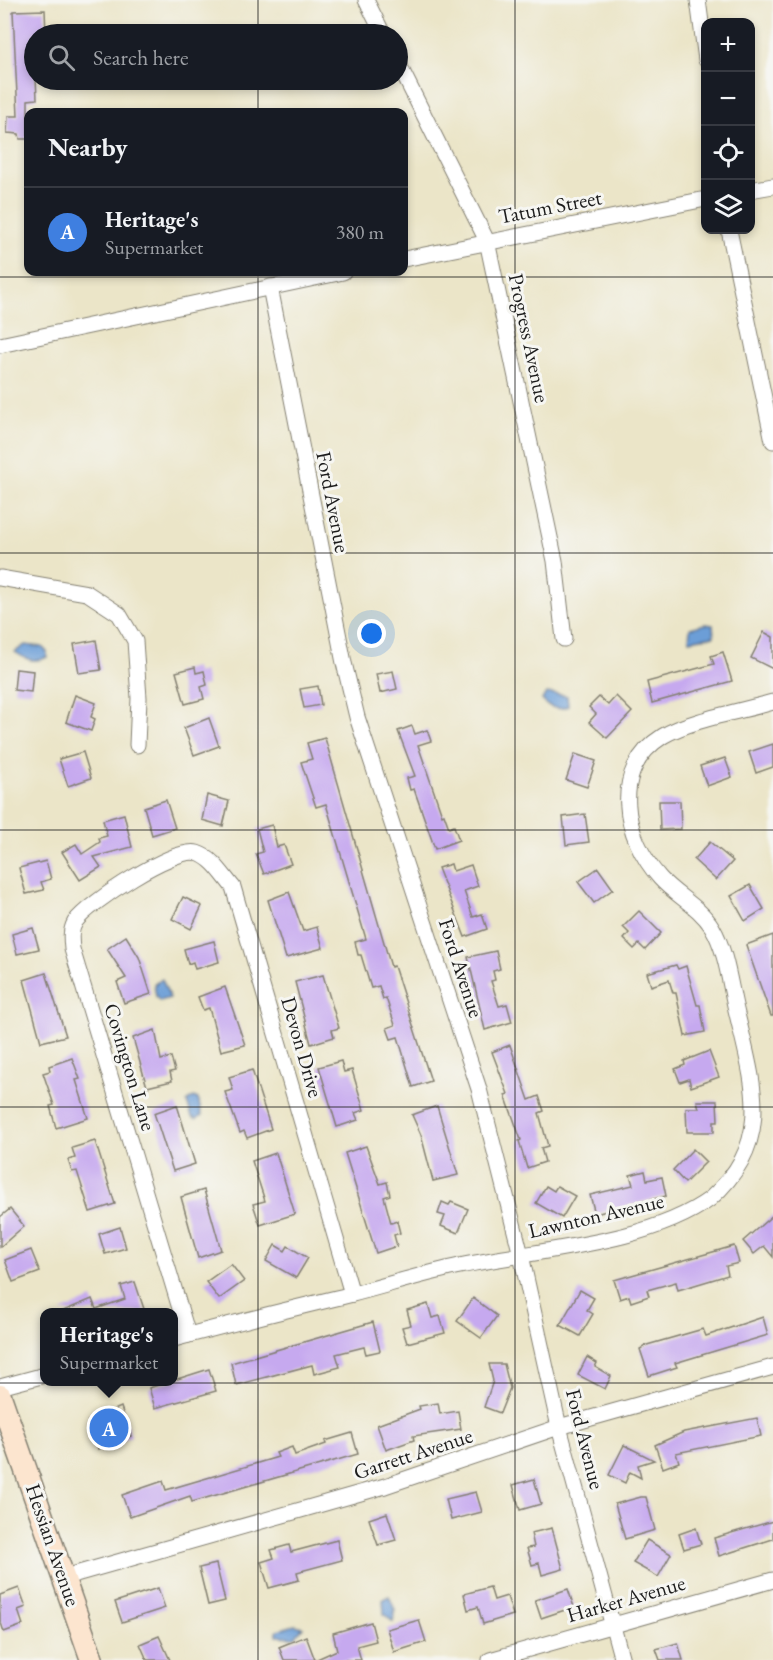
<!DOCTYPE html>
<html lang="en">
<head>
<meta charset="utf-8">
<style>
	:root { --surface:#171b24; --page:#20242c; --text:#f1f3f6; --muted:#9ea1a6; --line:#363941; --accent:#7c3aed }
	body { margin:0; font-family:"EB Garamond",serif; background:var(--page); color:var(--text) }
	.controls { position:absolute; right:18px; top:18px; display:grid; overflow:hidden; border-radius:12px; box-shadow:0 3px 9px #0003 }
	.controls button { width:54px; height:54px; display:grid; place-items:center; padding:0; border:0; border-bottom:2px solid var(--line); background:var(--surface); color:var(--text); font:30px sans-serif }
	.you { position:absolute; left:372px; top:634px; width:21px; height:21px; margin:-15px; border:4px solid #fff; border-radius:50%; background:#1a73e8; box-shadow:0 0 0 9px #1a73e833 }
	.badge { display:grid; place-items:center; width:39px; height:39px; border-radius:50%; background:var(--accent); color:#fff; font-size:20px; font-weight:700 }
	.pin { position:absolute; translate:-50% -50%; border:3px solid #fff; box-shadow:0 2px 6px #0006 }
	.popup { position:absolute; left:40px; top:1308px; width:138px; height:78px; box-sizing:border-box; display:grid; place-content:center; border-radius:12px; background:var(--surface); filter:drop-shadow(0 2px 4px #0005); font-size:20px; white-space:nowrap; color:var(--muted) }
	.popup b { font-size:22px; color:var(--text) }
	.popup::after { content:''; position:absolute; left:50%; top:100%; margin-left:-12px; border:12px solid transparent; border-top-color:var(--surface) }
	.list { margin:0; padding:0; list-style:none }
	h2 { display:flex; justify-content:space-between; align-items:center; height:78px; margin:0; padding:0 24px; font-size:26px }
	h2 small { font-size:20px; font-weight:400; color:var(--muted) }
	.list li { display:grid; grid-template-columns:39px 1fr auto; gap:18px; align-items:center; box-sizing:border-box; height:90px; padding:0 24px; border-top:2px solid var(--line) }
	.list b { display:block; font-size:22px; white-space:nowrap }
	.list p { margin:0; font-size:20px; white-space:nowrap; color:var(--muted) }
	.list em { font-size:20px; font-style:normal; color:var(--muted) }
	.icon { flex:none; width:33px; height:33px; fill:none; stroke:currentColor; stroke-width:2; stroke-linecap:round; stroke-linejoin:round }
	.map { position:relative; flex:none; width:773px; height:1660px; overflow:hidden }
	.search { position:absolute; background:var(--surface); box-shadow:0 3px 9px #0003; left:24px; top:24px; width:384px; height:66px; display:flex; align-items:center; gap:15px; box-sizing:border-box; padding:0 21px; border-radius:33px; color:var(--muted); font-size:22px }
	.panel { position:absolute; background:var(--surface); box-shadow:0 3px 9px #0003; left:24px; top:108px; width:384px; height:168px; border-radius:12px }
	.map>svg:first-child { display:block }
	.water { fill:#6c9ed7; stroke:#445d7a; stroke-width:1.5 }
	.building { fill:#c6a9ef }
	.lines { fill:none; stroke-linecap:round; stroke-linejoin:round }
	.minor-casing { stroke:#848072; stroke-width:17 }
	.secondary-casing { stroke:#848072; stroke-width:25 }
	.minor { stroke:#fff; stroke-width:15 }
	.secondary { stroke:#fce5cf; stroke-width:22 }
	.grid { fill:none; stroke:#1c1c1c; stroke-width:1.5; stroke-opacity:0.55 }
	.labels { text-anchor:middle; stroke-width:6; stroke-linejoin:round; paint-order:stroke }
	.street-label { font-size:21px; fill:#1c1c1c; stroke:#f6f6f2 }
</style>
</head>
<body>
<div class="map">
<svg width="773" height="1660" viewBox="0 0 773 1660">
	<rect width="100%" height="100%" fill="#f6f6f2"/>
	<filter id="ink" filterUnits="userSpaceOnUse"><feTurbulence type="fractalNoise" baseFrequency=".0167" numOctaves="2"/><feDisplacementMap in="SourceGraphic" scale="12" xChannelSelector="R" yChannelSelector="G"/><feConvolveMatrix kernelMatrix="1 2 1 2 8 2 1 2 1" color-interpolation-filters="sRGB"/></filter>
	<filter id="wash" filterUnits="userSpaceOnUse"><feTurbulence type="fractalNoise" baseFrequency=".008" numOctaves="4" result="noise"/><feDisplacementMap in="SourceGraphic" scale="24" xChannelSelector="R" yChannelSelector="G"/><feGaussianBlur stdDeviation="1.35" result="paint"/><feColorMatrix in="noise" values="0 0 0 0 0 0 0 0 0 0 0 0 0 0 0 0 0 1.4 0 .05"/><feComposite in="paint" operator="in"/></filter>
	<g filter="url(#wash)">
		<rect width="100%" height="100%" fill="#ebe5c8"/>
		<g class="water">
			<path d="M 705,624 L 713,625 L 714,636 L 689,640 L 690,628 Z"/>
			<path d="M 25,645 L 42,647 L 47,652 L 47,657 C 35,664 25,659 15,652 Z"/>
			<path d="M 546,693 L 567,696 L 568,706 C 559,711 549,708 542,700 Z"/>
			<path d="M 162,979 L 170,998 L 160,1001 L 156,997 L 154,984 Z"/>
			<path d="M 194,1097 L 198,1099 L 202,1115 L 196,1119 L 192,1117 L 187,1102 Z"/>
			<path d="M 389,1596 L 395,1610 L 393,1622 L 384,1614 L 383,1599 Z"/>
			<path d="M 295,1625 L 303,1627 L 295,1637 L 277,1636 L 277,1630 Z"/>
		</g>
		<g id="blocks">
			<g class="building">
				<path d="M 45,10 L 46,34 L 34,34 L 37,99 L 28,100 L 28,139 L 20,139 L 19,134 L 7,133 L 8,116 L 18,116 L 13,11 Z"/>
				<path d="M 764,632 L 773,637 L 773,669 L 751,658 Z"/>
				<path d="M 96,640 L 101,670 L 79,673 L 74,644 Z"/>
				<path d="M 723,652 L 732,681 L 652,703 L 647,682 L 714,664 L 711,656 Z"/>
				<path d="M 195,667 L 196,673 L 204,671 L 207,685 L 201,687 L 204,699 L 185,704 L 176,672 Z"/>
				<path d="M 16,669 L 33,671 L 31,692 L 14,690 Z"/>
				<path d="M 393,671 L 397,689 L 380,693 L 376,674 Z"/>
				<path d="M 318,686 L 321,705 L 304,708 L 300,689 Z"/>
				<path d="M 75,695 L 96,703 L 91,717 L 95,719 L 91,731 L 66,722 Z"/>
				<path d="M 616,696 L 632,712 L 607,738 L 589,722 L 596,714 L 589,707 L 599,697 L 608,705 Z"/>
				<path d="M 209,718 L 219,746 L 194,755 L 184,728 Z"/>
				<path d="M 412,726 L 415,734 L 427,730 L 431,741 L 418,745 L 442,815 L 444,814 L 449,828 L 454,826 L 459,840 L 435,849 L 414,789 L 410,790 L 407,778 L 415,776 L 398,731 Z"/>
				<path d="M 325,738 L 391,967 L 394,966 L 431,1081 L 413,1087 L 398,1037 L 391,1039 L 387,1028 L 395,1025 L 386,998 L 383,999 L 379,986 L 371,988 L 361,955 L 358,955 L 355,942 L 366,939 L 326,804 L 316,807 L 301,762 L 312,759 L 307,743 Z"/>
				<path d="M 773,744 L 773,767 L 756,773 L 749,752 Z"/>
				<path d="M 83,752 L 91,778 L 68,786 L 59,759 Z"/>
				<path d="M 575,754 L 596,761 L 587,787 L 566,780 Z"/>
				<path d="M 725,758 L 732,777 L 707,786 L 700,766 Z"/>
				<path d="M 207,795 L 229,801 L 223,826 L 202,820 Z"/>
				<path d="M 166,800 L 175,828 L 152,835 L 144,807 Z"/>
				<path d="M 659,801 L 680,801 L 681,829 L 660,830 Z"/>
				<path d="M 124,814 L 132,847 L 94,857 L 101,867 L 80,880 L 62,852 L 76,844 L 82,854 L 100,842 L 99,838 L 107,836 L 103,820 Z"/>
				<path d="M 585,814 L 589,842 L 566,845 L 563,817 Z"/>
				<path d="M 272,825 L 277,847 L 284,845 L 291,864 L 264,874 L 256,854 L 263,852 L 257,829 Z"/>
				<path d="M 710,842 L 733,861 L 716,880 L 694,860 Z"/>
				<path d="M 46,861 L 51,879 L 41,882 L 44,890 L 26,894 L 19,868 Z"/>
				<path d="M 451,864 L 453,871 L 471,865 L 478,886 L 464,891 L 473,917 L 482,914 L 487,929 L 465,937 L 438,868 Z"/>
				<path d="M 598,868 L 613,889 L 594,903 L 578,882 Z"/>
				<path d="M 750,885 L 764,909 L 745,921 L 731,896 Z"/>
				<path d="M 289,892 L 303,931 L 317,927 L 323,948 L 286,958 L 268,900 Z"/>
				<path d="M 183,897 L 202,906 L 191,929 L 172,919 Z"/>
				<path d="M 639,911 L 661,933 L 645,950 L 639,944 L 634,949 L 624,939 L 629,933 L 623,927 Z"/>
				<path d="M 33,928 L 39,949 L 17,954 L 12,934 Z"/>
				<path d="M 773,935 L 773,1016 L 771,1016 L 746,945 Z"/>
				<path d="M 126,936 L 139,957 L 151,994 L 124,1003 L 117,982 L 126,978 L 107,949 Z"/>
				<path d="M 214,941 L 219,962 L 195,969 L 193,962 L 188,964 L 184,949 Z"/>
				<path d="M 496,951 L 500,969 L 493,971 L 495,980 L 491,981 L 499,1006 L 507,1004 L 512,1022 L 485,1030 L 468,957 Z"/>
				<path d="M 676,965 L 678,969 L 686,966 L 697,1005 L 700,1005 L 705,1032 L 685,1036 L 676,993 L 673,993 L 669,980 L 651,986 L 647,973 Z"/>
				<path d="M 46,973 L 66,1036 L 41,1042 L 24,980 Z"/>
				<path d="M 323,975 L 339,1028 L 332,1030 L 334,1037 L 311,1044 L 295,982 Z"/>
				<path d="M 225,987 L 245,1045 L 221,1051 L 209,1008 L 203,1010 L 198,997 Z"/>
				<path d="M 155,1030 L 161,1060 L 171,1057 L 175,1071 L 170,1072 L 172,1081 L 147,1087 L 133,1038 Z"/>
				<path d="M 510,1045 L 529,1100 L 539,1096 L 544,1111 L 539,1113 L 548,1146 L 541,1148 L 545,1162 L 527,1168 L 519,1141 L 521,1140 L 505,1095 L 508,1094 L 492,1052 Z"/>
				<path d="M 709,1051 L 719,1077 L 691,1087 L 689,1079 L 680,1082 L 675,1069 L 685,1065 L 684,1061 Z"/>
				<path d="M 72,1058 L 80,1079 L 76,1080 L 88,1118 L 56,1128 L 50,1106 L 54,1105 L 43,1073 L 50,1071 L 49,1066 Z"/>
				<path d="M 341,1061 L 344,1072 L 352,1070 L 364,1110 L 355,1113 L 358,1120 L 337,1127 L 319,1067 Z"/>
				<path d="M 252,1070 L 271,1129 L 247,1138 L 244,1131 L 240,1133 L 225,1092 L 233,1090 L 229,1077 Z"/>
				<path d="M 697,1101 L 717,1101 L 718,1121 L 714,1121 L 714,1132 L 687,1132 L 686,1108 L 699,1108 Z"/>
				<path d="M 177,1105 L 195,1164 L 173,1171 L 154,1113 Z"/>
				<path d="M 437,1106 L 458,1175 L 433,1181 L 421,1135 L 412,1115 Z"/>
				<path d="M 95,1141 L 115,1204 L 90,1212 L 77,1171 L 72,1172 L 68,1160 L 75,1158 L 72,1148 Z"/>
				<path d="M 366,1146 L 380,1184 L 387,1182 L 390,1195 L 384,1197 L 391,1223 L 397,1221 L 400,1233 L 394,1235 L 397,1246 L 376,1253 L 345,1153 Z"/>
				<path d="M 693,1149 L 706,1162 L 685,1183 L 673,1170 Z"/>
				<path d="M 276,1153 L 295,1214 L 260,1225 L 253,1204 L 265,1201 L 252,1161 Z"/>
				<path d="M 645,1171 L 647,1180 L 662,1177 L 666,1196 L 595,1214 L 590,1195 L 633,1185 L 630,1175 Z"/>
				<path d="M 546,1186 L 554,1191 L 557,1186 L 575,1196 L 562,1218 L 536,1203 Z"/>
				<path d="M 204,1190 L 221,1250 L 198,1258 L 181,1197 Z"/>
				<path d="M 442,1202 L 449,1205 L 451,1202 L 468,1209 L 458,1233 L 441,1226 L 445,1216 L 438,1214 Z"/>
				<path d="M 10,1209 L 24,1226 L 0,1247 L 0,1217 Z"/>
				<path d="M 773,1215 L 773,1257 L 764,1246 L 754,1254 L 743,1241 Z"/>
				<path d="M 120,1227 L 126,1248 L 105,1254 L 99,1234 Z"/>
				<path d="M 275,1245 L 285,1251 L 288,1246 L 308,1258 L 296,1278 L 266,1261 Z"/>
				<path d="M 734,1246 L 739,1263 L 726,1266 L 728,1275 L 678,1290 L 676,1282 L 647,1290 L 649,1296 L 631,1302 L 629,1296 L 620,1299 L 614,1280 Z"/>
				<path d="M 31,1250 L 40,1272 L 13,1282 L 5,1260 Z"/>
				<path d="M 231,1264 L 244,1281 L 219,1299 L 206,1282 Z"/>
				<path d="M 135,1282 L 145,1312 L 61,1312 L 92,1299 L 96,1309 L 125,1299 L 121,1286 Z"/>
				<path d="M 580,1290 L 594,1298 L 587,1310 L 593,1314 L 580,1336 L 560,1325 Z"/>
				<path d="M 473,1298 L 497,1316 L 481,1338 L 457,1321 Z"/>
				<path d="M 428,1304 L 432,1318 L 440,1316 L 445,1333 L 407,1343 L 402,1327 L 411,1325 L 407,1310 Z"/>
				<path d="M 763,1317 L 768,1335 L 675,1363 L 677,1367 L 649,1376 L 640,1349 L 647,1345 L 703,1329 L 706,1336 Z"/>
				<path d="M 373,1322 L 380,1351 L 366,1354 L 364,1347 L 336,1354 L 340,1367 L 314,1374 L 312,1365 L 236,1385 L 231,1363 Z"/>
				<path d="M 587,1357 L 597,1363 L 595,1367 L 611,1376 L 605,1389 L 578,1375 Z"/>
				<path d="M 489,1364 L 504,1364 L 510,1388 L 500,1413 L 484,1407 L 493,1381 Z"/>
				<path d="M 209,1369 L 216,1391 L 155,1408 L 149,1388 Z"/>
				<path d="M 438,1403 L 440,1414 L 458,1411 L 461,1429 L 413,1436 L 414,1440 L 386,1450 L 377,1425 L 420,1409 L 419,1406 Z"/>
				<path d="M 121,1407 L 131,1436 L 98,1449 L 88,1421 Z"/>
				<path d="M 757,1418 L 761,1436 L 676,1453 L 679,1462 L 663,1468 L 655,1445 L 684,1432 Z"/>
				<path d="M 352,1433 L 358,1454 L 192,1502 L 190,1496 L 130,1517 L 122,1495 L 163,1481 L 166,1490 L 278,1457 L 276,1453 L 292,1447 L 295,1455 L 326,1444 L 325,1441 Z"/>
				<path d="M 624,1445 L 654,1460 L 638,1465 L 641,1478 L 630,1472 L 625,1483 L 609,1475 Z"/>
				<path d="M 534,1479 L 541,1504 L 520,1510 L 513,1485 Z"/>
				<path d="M 476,1492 L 482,1512 L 451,1520 L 446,1499 Z"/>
				<path d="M 641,1497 L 646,1497 L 655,1530 L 625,1539 L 615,1504 Z"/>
				<path d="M 387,1513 L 396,1540 L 378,1545 L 369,1519 Z"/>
				<path d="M 773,1521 L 773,1539 L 719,1556 L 714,1538 Z"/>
				<path d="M 552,1528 L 563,1569 L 542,1575 L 539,1563 L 532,1565 L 527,1548 L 534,1547 L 531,1533 Z"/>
				<path d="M 696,1528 L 701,1544 L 684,1549 L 679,1534 Z"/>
				<path d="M 337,1540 L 342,1560 L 297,1572 L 299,1580 L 269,1588 L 261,1562 L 274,1558 L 271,1550 L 289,1545 L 291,1552 Z"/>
				<path d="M 647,1540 L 671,1554 L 658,1577 L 633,1563 Z"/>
				<path d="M 216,1564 L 225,1601 L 208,1605 L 199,1568 Z"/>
				<path d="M 490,1587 L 494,1600 L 507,1596 L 513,1615 L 483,1624 L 478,1607 L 468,1610 L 464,1594 Z"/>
				<path d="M 19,1588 L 26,1607 L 18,1610 L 23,1625 L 4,1632 L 0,1620 L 0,1595 Z"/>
				<path d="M 158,1588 L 165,1608 L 122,1622 L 115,1602 Z"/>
				<path d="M 568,1589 L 574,1607 L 541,1618 L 535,1600 Z"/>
				<path d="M 419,1620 L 426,1642 L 394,1652 L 387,1629 Z"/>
				<path d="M 371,1622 L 376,1641 L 357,1646 L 361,1660 L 284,1660 L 279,1647 L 306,1636 L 315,1660 L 337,1650 L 333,1633 Z"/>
				<path d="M 159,1636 L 170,1660 L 147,1660 L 140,1644 Z"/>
				<path d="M 678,1643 L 683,1660 L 660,1660 L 656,1649 Z"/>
			</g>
		</g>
	</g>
	<g filter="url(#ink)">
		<use href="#blocks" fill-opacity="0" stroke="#848072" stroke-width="1.5"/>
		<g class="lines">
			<g class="minor-casing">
				<g id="minor">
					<path d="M 366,0 L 383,34"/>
					<path d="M 698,0 L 706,60"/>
					<path d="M 398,63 L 487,241 L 555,561 L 564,639"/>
					<path d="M 750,190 L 773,186"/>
					<path d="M 729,230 L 773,441"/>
					<path d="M 404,259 L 706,199"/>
					<path d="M 270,287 L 344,663 L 357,717 L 479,1089 L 521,1255 L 559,1427 L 622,1660"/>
					<path d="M 0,345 L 343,272"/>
					<path d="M 0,578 L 87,593 L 119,614 L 135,641 L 139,698 L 137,745"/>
					<path d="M 188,1335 L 72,949 C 71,939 70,931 75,922 C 88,903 175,846 197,853 C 213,858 222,874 233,887 L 352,1294"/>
					<path d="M 174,1339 C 232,1323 291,1309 349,1295 C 384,1286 419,1275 455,1267 C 531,1250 647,1245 710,1199 C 773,1143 755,1089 737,1014 C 730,987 727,952 712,927 C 699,906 676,896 660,878 C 623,837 610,769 663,736 C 690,720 742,711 773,702"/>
					<path d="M 0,1387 L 45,1375"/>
					<path d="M 65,1577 L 385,1486 L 559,1427 L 773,1367"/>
					<path d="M 490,1660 L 773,1580"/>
				</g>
			</g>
			<g class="secondary-casing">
				<path id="secondary" d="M 0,1396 L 92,1660"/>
			</g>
			<use href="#minor" class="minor"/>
			<use href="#secondary" class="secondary"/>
		</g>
	</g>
	<path class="grid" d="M 258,0 L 258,34M 515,0 L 515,1660M 258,80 L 258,112M 258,272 L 258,1660M 0,277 L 773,277M 0,553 L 773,553M 0,830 L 773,830M 0,1107 L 773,1107M 0,1383 L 773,1383"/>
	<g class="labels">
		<g class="street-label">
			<text transform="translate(550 207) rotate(-11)" y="7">Tatum Street</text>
			<text transform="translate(529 338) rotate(78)" y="7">Progress Avenue</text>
			<text transform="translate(333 502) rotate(79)" y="7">Ford Avenue</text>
			<text transform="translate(461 968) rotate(72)" y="7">Ford Avenue</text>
			<text transform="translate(302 1047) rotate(74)" y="7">Devon Drive</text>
			<text transform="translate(130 1067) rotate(73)" y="7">Covington Lane</text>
			<text transform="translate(596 1216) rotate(-13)" y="7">Lawnton Avenue</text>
			<text transform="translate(585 1439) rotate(76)" y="7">Ford Avenue</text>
			<text transform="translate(413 1454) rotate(-18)" y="7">Garrett Avenue</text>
			<text transform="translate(53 1545) rotate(71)" y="7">Hessian Avenue</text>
			<text transform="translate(626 1599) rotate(-16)" y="7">Harker Avenue</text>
		</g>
	</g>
</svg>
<div class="controls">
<button>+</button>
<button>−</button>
<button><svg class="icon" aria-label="locate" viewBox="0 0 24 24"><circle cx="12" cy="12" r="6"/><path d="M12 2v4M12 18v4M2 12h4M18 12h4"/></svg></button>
<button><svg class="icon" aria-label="layers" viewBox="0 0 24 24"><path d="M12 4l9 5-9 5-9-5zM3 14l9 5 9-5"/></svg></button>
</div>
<div class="you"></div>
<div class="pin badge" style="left:109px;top:1428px;background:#3f7fe0">A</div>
<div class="popup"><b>Heritage's</b>Supermarket</div>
<div class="search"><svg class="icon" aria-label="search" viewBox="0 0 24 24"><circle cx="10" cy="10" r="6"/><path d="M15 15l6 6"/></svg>Search here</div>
<section class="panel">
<h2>Nearby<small></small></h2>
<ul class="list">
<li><span class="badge" style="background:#3f7fe0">A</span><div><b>Heritage's</b><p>Supermarket</p></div><em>380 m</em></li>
</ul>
</section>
</div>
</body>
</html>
